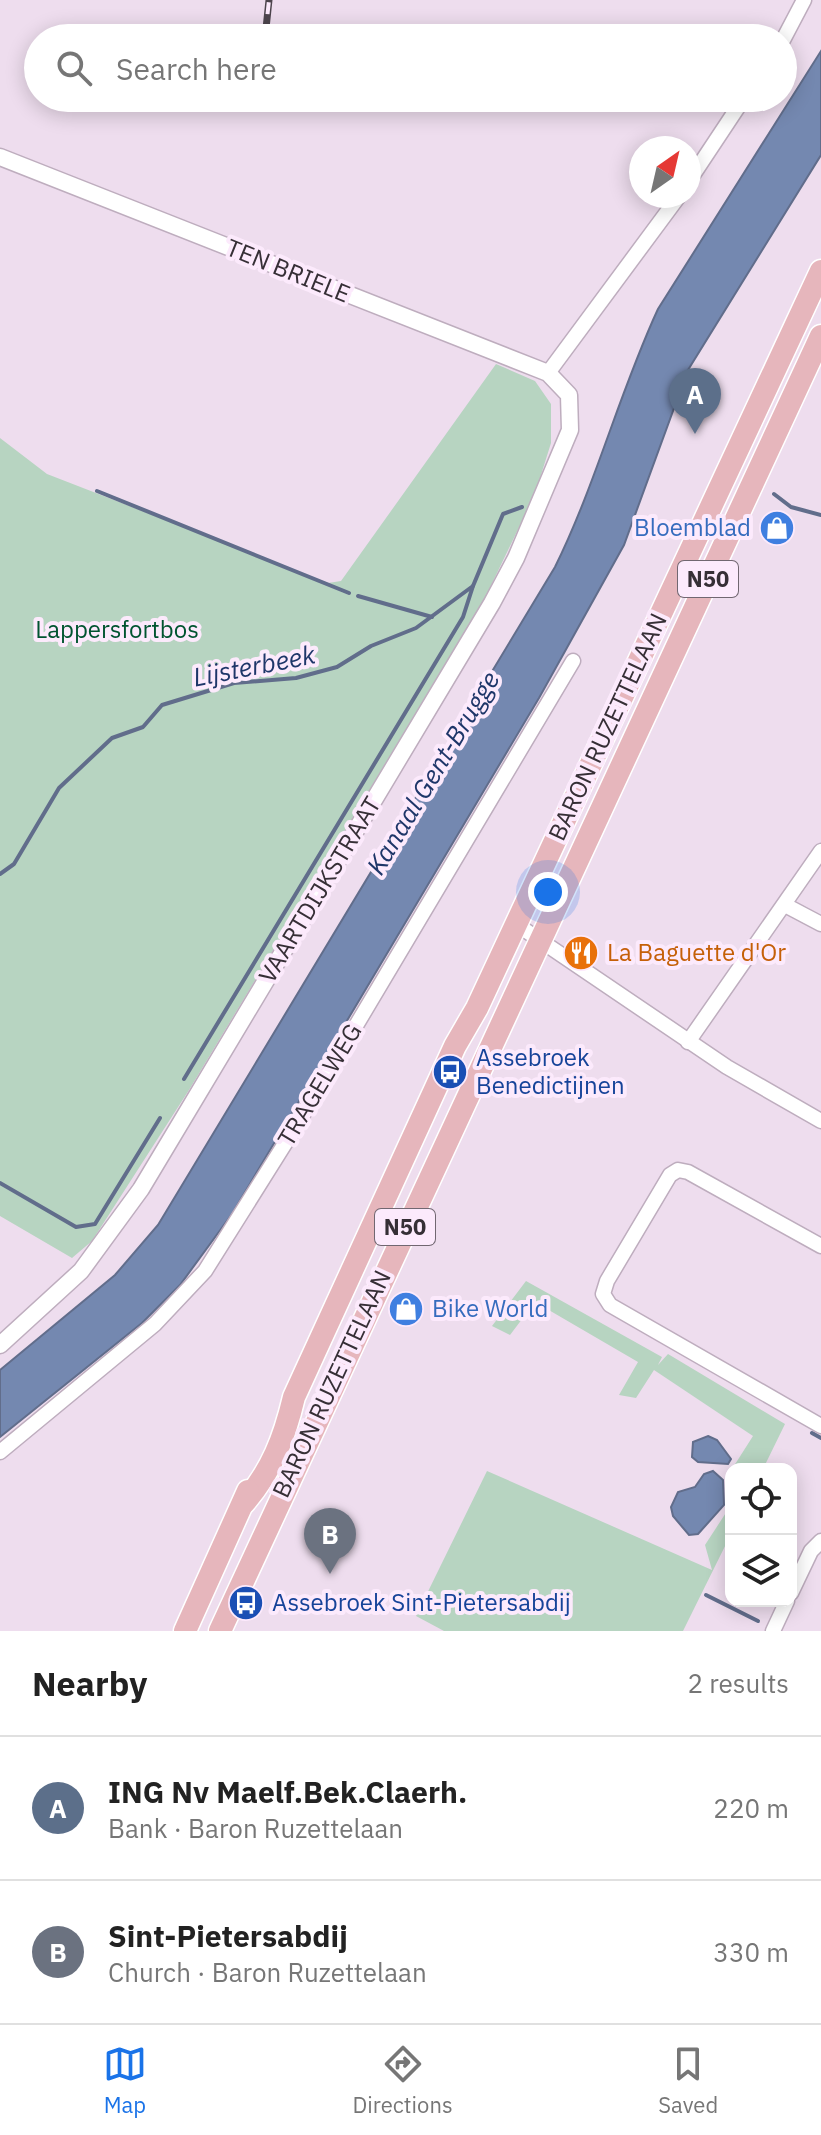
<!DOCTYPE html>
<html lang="en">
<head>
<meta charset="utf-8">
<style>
	:root { --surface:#fff; --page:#f6f6f6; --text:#222; --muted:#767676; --line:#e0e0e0; --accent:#1a73e8 }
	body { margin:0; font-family:"IBM Plex Sans",sans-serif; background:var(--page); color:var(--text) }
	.controls { position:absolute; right:24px; bottom:24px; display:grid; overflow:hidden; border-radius:16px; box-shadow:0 4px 20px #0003 }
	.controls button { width:72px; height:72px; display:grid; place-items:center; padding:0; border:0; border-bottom:2px solid var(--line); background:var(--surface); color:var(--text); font:40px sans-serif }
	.compass { position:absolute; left:629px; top:136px; width:72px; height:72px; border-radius:50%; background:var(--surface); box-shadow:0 4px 20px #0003; rotate:34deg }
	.you { position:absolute; left:548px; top:892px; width:28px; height:28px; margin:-20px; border:6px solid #fff; border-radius:50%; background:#1a73e8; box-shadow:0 0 0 12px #1a73e833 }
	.badge { display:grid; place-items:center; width:52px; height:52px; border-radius:50%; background:var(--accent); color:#fff; font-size:26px; font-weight:700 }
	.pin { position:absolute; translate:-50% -66px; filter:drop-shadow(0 2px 4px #0008) }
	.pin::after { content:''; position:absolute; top:42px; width:28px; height:24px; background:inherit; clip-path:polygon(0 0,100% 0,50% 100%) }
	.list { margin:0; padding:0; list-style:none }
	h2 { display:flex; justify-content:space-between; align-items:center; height:104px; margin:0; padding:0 32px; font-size:34px }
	h2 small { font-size:26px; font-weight:400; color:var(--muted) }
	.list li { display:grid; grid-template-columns:52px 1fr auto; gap:24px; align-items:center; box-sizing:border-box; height:144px; padding:0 32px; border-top:2px solid var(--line) }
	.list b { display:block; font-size:30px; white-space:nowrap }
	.list p { margin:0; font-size:26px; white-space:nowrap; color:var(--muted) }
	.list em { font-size:26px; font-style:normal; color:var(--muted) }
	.icon { flex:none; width:44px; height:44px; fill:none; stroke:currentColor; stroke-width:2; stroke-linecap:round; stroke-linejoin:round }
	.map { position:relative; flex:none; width:821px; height:1631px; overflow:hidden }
	.search { position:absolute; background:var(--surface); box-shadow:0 4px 20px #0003; left:24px; right:24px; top:24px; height:88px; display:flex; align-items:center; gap:20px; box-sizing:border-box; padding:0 28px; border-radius:44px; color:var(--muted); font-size:30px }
	.sheet { height:392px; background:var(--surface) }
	nav { display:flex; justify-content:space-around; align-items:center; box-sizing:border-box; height:112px; border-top:2px solid var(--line); background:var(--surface); font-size:22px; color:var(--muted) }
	nav a { display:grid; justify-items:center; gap:4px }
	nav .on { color:var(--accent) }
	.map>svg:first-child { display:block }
	.green { fill:#b7d4c1 }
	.water { fill:#7488b0; stroke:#616d8b; stroke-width:2 }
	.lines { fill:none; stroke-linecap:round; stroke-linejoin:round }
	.stream { stroke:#616d8b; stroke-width:4 }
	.minor-casing { stroke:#beadbe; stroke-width:17 }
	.tertiary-casing { stroke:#beadbe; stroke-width:19 }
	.primary-casing { stroke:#fff; stroke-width:25 }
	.minor { stroke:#fff; stroke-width:14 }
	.tertiary { stroke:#fff; stroke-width:16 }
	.primary { stroke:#e6b6bc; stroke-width:22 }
	.rail-casing { stroke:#4d454d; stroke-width:7 }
	.rail { stroke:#fceafc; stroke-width:4; stroke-dasharray:12; stroke-linecap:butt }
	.labels { text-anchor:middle; stroke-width:8; stroke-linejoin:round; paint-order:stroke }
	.shield { fill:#fceafc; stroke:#716771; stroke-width:2 }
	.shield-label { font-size:22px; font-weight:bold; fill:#362f36 }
	.street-label { font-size:24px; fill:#362f36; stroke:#fceafc }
	.shop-label { font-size:24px; fill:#366cbe; stroke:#fceafc; text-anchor:end }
	.park-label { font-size:24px; fill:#005430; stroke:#fceafc }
	.food-label { font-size:24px; fill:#c56008; stroke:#fceafc; text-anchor:start }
	.transit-label { font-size:24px; fill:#164399; stroke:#fceafc; text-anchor:start }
	.water-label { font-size:26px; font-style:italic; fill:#1e3669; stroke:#fceafc }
</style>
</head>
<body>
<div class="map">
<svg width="821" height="1631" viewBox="0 0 821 1631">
	<rect width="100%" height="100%" fill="#ede"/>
	<g class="green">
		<path d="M 496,364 L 535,381 L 551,404 L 551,443 L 535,494 L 485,598 L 189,1090 L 92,1241 L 72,1258 L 0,1216 L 0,438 L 47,474 L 328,583 L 341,581 Z"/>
		<path d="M 526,1281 L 662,1357 L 658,1365 L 668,1354 L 785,1424 L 763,1469 L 732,1469 L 753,1436 L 654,1370 L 636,1398 L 619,1395 L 638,1362 L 535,1302 L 510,1335 L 492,1326 Z"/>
		<path d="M 487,1471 L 712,1570 L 705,1545 L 731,1505 L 731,1534 L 683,1631 L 444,1631 L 416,1616 Z"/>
	</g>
	<g class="water">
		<path d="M 821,51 L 821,155 L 688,370 L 624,545 L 539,698 L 232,1214 L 180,1285 L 142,1323 L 0,1437 L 0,1370 L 115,1275 L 158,1225 L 555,567 C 596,484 619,393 658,309 Z"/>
		<path d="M 708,1436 L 717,1440 L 731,1459 L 728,1464 L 698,1462 L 692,1457 L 693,1442 Z"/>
		<path d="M 713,1471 L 723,1480 L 724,1505 L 698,1534 L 689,1535 L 673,1516 L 671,1507 L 678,1492 L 695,1487 L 704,1474 Z"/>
	</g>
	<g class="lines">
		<g class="stream">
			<path d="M 97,491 L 349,593"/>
			<path d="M 774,494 L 791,507 L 821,515"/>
			<path d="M 358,596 L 432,617"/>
			<path d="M 0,874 L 14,864 L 59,788 L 112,738 L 143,727 L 162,705 L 234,683 L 296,678 L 337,667 L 371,646 L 416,628 L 473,586 L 503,514 L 522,507"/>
			<path d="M 184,1079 L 463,617 L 473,586"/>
			<path d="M 0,1183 L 76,1227 L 95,1224 L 160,1118"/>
			<path d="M 812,1433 L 821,1438"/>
			<path d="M 706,1595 L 758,1621"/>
		</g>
		<g class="minor-casing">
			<g id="minor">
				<path d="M 783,40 L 804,0"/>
				<path d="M 689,181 L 744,98"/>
				<path d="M 548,373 L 679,196"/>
				<path d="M 785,905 L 821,924"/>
				<path d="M 516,924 L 727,1067 L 821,1121"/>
				<path d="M 688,1042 L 821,851"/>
				<path d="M 821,1246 L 688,1172 L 678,1170 L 670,1175 L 607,1281 L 603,1294 L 610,1305 L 821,1426"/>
				<path d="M 0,1452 L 155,1324 L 205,1271 L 301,1118 L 573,661"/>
				<path d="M 791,1593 L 811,1551 L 821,1541"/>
				<path d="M 773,1631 L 787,1601"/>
			</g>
		</g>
		<g class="tertiary-casing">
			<path id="tertiary" d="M 0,157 L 548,373 L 569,395 L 570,430 L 516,558 L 492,603 L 141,1189 L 81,1271 L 0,1345"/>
		</g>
		<g class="primary-casing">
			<g id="primary">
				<path d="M 244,1503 C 272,1470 284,1439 294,1397 L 455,1046 L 477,1008 L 821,271"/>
				<path d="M 185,1631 L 248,1491"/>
				<path d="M 220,1631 L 821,336"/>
			</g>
		</g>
		<use href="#minor" class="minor"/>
		<use href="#tertiary" class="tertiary"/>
		<use href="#primary" class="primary"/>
		<g class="rail-casing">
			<g id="rail">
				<path d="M 265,38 L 269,0"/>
				<path d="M 245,107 L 247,98"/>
				<path d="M 258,108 L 259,98"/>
			</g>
		</g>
		<use href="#rail" class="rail"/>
	</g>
	<defs>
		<g id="shop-disc" transform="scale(1.8)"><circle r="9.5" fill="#3f7fe0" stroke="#fceafc"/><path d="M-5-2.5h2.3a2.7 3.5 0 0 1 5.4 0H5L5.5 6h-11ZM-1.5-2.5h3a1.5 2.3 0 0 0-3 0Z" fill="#fff"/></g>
		<g id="restaurant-disc" transform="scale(1.8)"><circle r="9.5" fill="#e8710a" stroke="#fceafc"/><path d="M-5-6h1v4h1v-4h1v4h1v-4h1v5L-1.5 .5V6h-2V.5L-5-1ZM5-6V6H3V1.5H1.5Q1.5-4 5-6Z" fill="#fff"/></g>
		<g id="bus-disc" transform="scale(1.8)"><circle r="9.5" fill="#1a4fb4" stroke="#fceafc"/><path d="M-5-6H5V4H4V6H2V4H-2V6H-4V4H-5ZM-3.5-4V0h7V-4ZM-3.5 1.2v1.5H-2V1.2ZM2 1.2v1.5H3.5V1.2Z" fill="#fff"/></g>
	</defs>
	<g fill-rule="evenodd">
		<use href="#shop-disc" x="777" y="528"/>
		<use href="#restaurant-disc" x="581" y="953"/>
		<use href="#bus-disc" x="450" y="1072"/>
		<use href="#shop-disc" x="406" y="1309"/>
		<use href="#bus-disc" x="246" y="1603"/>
	</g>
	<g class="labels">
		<g class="shield">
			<rect x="678" y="561" width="60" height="36" rx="6"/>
			<rect x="375" y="1209" width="60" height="36" rx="6"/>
		</g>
		<g class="shield-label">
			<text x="708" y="587">N50</text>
			<text x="405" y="1235">N50</text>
		</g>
		<g class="street-label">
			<text transform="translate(288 271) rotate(22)" y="8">TEN BRIELE</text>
			<text transform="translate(608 727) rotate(-65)" y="8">BARON RUZETTELAAN</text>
			<text transform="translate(320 890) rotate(-59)" y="8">VAARTDIJKSTRAAT</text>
			<text transform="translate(320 1085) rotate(-59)" y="8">TRAGELWEG</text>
			<text transform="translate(332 1384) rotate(-65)" y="8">BARON RUZETTELAAN</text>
		</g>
		<g class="shop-label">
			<text x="751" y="536">Bloemblad</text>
			<text x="432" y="1317" text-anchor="start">Bike World</text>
		</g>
		<g class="park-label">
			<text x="117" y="638">Lappersfortbos</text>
		</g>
		<g class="food-label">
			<text x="607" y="961">La Baguette d'Or</text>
		</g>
		<g class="transit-label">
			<text x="476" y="1066">Assebroek<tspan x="476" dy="28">Benedictijnen</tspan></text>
			<text x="272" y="1611">Assebroek Sint-Pietersabdij</text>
		</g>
		<g class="water-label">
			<text transform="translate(254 666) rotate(-11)" y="9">Lijsterbeek</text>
			<text transform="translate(433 773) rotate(-59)" y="9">Kanaal Gent-Brugge</text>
		</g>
	</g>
</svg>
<div class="controls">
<button><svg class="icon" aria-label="locate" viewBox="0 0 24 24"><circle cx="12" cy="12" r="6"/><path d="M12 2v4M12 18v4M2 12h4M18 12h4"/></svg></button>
<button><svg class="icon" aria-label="layers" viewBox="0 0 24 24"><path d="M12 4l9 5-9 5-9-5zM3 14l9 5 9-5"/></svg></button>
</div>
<svg class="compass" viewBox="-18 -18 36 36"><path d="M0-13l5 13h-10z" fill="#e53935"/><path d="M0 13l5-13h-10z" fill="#767676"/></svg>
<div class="you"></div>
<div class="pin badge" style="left:695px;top:434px;background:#5c6f8a">A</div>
<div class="pin badge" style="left:330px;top:1574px;background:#6b7280">B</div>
<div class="search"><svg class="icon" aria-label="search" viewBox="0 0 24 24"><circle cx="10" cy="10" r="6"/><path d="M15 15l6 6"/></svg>Search here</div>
</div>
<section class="sheet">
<h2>Nearby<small>2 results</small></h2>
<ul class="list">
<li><span class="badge" style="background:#5c6f8a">A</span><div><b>ING Nv Maelf.Bek.Claerh.</b><p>Bank · Baron Ruzettelaan</p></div><em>220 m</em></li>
<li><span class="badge" style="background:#6b7280">B</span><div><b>Sint-Pietersabdij</b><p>Church · Baron Ruzettelaan</p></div><em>330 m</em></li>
</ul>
</section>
<nav>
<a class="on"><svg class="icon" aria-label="map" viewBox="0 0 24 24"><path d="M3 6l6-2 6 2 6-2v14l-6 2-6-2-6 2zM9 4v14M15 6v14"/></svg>Map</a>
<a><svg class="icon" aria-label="directions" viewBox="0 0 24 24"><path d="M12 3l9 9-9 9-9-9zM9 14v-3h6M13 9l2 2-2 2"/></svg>Directions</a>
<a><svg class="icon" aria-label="saved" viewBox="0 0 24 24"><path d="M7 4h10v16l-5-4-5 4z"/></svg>Saved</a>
</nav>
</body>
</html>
